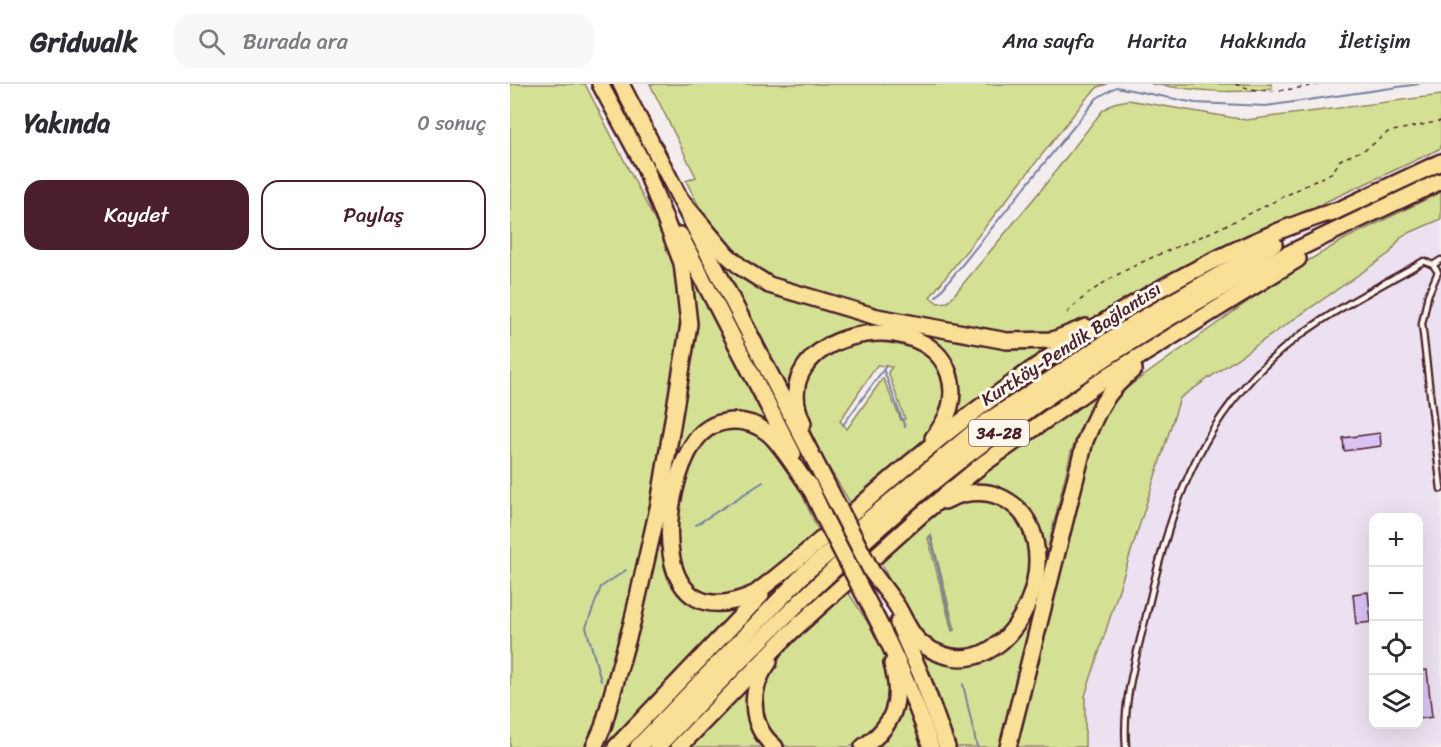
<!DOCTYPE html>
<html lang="tr">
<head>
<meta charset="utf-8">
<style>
	:root { --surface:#fff; --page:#f7f7f7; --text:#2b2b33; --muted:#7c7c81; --line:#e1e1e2; --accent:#4a1f2b }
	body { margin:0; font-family:Sriracha,sans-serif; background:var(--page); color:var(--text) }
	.controls { position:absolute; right:18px; bottom:18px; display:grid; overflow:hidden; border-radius:12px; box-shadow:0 6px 24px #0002 }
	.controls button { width:54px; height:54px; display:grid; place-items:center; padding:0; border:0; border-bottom:2px solid var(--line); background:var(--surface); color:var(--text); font:30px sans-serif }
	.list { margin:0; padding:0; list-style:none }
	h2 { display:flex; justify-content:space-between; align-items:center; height:78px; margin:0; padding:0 24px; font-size:26px }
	h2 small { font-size:20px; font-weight:400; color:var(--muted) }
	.actions { display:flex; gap:12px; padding:18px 24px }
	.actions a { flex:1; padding:14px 0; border:2px solid var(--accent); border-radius:18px; text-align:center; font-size:21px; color:var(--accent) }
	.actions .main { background:var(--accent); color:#fff }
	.icon { flex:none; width:33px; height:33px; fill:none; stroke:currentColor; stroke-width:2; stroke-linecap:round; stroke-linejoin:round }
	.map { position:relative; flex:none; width:931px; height:663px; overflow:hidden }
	header { display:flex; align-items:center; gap:36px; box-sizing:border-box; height:84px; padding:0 30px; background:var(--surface); border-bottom:2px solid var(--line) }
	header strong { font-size:28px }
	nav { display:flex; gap:33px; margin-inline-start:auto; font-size:21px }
	.search { width:420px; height:54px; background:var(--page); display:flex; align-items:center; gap:15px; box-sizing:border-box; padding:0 21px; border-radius:18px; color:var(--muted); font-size:22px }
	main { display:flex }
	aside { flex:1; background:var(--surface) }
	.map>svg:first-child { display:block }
	.built { fill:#ece1f0; fill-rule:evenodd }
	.green { fill:#d4e194; stroke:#8f8060; stroke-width:1.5; fill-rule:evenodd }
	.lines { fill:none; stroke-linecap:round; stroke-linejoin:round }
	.stream { stroke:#75819f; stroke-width:2 }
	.building { fill:#d9c4f4; stroke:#4a1f2b; stroke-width:1.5 }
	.lane-casing { stroke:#4a1f2b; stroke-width:9 }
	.highway-casing { stroke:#4a1f2b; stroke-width:20 }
	.path { stroke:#4a1f2b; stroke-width:1.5; stroke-dasharray:4.5 4.5; stroke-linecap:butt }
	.lane { stroke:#fbf7ec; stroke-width:4.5 }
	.highway { stroke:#fadf96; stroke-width:15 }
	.highway-bridge-casing { stroke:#4a1f2b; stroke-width:20; stroke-linecap:butt }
	.highway-bridge { stroke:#fadf96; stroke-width:15 }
	.labels { text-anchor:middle; stroke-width:6; stroke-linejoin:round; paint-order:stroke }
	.shield { fill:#fbf7ec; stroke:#7f6065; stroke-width:1.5 }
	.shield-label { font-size:16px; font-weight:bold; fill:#4a1f2b }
	.street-label { font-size:18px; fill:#4a1f2b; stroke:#fbf7ec }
</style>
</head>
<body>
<header>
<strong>Gridwalk</strong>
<div class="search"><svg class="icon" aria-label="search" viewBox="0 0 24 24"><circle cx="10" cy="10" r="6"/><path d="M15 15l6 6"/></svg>Burada ara</div>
<nav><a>Ana sayfa</a><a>Harita</a><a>Hakkında</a><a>İletişim</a></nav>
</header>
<main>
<aside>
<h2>Yakında<small>0 sonuç</small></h2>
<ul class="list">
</ul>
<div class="actions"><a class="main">Kaydet</a><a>Paylaş</a></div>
</aside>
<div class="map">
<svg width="931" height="663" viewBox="0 0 931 663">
	<rect width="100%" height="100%" fill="#f4edee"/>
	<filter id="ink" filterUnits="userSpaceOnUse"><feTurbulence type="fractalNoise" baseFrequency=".0167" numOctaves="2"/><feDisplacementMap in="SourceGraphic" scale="12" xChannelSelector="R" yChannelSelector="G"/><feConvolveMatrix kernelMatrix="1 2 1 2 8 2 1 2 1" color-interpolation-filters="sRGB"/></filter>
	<g filter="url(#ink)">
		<path class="built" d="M 931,135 L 931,663 L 575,663 L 575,610 L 670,314 L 880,169 L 892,152 ZM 864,434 L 908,434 L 908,640 L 864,640 Z"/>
		<g class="green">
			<path d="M 0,0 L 75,0 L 164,174 L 173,249 L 144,419 L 114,546 L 78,663 L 0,663 Z"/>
			<path d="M 140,0 L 597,0 L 588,3 L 575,16 L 420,213 L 428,219 L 438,218 L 531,106 L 592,27 L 604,19 L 618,16 L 736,36 L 931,11 L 931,64 C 852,103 771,136 692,176 C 668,188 643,199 619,213 C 596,226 574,243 547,249 C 495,262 286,213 239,184 C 211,167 190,125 176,97 L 186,93 Z"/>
			<path d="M 641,0 L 761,0 L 762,4 C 720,11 683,6 641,0 Z"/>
			<path d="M 931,108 L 931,135 L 892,152 L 880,169 L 670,314 L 575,612 L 575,663 L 505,663 L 583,353 L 594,330 L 607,311 L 779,188 L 835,155 Z"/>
			<path d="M 206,170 L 353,234 L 560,256 L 437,342 C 438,327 445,296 442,282 C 441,276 433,268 429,264 C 394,234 313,235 289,280 C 284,290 284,306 281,316 Z"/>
			<path d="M 180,200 L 186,200 L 261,344 L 244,334 L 187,346 C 179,371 172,396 164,421 C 160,432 154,445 153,456 C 148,511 184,530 232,523 L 98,663 L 87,663 L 124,544 Z"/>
			<path d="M 372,258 C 394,261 415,265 428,285 C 436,298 438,319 431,334 C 415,361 365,397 340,419 C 319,381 269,318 308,278 C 325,262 349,259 372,258 ZM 367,281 L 382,283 L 378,288 L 395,335 L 391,336 L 373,294 L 337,345 L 330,337 Z"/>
			<path d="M 589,305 L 561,368 L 490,663 L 444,663 L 432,621 L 408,563 L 435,578 L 450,580 L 478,574 L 502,553 L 532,459 L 521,431 L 503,413 L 493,407 L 451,404 L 529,352 Z"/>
			<path d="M 224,344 C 234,344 247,346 256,352 C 275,367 298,425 309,448 L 244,504 L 201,514 C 194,510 182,505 178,499 C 155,468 174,380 198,353 C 205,346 215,345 224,344 Z"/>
			<path d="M 473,414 L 501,425 L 519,453 L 521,482 L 511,522 L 486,557 L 454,571 L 416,558 L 389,517 L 370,476 L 427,429 L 449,416 ZM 421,451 L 445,546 L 442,547 L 418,454 Z"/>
			<path d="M 338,508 C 356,536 381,569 383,604 C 383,611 379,620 377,626 C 370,647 361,657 339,663 C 320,663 299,663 280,663 C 268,661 262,651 257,642 C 228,593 307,537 338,508 Z"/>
			<path d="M 241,595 C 236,627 237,636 256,663 L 177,663 Z"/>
			<path d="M 395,609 L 413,663 L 364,663 L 380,649 Z"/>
		</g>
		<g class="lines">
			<g class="stream">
				<path d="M 426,213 L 587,14 L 606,3 L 685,19 L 756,22 L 909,0"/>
				<path d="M 374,287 L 395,343"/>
				<path d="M 333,341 L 376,282"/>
				<path d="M 186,441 L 253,398"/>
				<path d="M 420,452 L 443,546"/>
				<path d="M 91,597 L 76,543 L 91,503 L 116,486"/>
				<path d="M 453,600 L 467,663"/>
			</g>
		</g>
		<g class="building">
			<path d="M 870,349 L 871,362 L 834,367 L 833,354 Z"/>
			<path d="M 858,508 L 861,538 L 846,540 L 843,510 Z"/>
			<path d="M 917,586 L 922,633 L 909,635 L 909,587 Z"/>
		</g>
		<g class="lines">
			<g class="lane-casing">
				<g id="lane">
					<path d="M 923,181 L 931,176"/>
					<path d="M 616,663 C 612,616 627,570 638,524 C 663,413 694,324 789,252 C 827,224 872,201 914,177 L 923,181 L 928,188 L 918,211 L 912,240 L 931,405"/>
				</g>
			</g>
			<g class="highway-casing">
				<g id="highway">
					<path d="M 90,0 L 137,87"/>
					<path d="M 111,0 L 329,424"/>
					<path d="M 171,116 L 217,171 L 232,184 L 259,201 L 367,233 L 497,257 L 543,256 L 576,243"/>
					<path d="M 820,130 L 931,78"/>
					<path d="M 170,151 L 283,370"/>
					<path d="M 293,339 C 251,250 414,215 439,290 C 447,315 438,335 423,354"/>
					<path d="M 298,399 L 316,437"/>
					<path d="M 302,407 C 291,393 271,359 258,349 C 235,331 202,333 185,357 C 147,412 140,559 246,509 C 302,466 353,418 406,374 C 522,277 684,170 828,126"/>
					<path d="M 362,488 C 370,499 379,510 387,522 C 395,535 401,553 415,562 C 503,620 574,447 488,412 C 471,405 450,409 435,417"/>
					<path d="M 349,501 C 378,554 402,606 421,663"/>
					<path d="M 388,539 L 411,591 L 437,663"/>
					<path d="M 259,578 C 239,604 238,641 265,663"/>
					<path d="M 84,663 L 93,643 L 122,539 L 149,420 L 179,240 L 172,179 L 133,79"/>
					<path d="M 106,663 L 251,511"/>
					<path d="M 128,663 L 296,488 L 472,341 L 628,237 L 764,160"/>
					<path d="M 147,663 C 219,587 292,513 370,443 C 454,368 548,303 643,244 C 735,187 834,143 931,97"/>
					<path d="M 169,663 L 280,549 L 411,431 L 473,380 L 601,290 L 788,175"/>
					<path d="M 353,663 C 384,642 393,616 382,580"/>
					<path d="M 498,663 L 575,357 C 588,325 596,308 624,285"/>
				</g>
			</g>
			<g class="path">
				<path d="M 725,0 C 757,12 780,5 813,0"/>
				<path d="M 557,229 C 594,189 650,171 699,149 C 741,130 782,108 823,88 L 830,76 L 858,64 L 878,48 L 931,37"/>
			</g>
			<use href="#lane" class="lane"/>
			<use href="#highway" class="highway"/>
			<g class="highway-bridge-casing">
				<g id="highway-bridge">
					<path d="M 329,424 L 362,488"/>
					<path d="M 316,437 L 349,501"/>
				</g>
			</g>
			<use href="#highway-bridge" class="highway-bridge"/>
		</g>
	</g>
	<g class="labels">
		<rect class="shield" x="459" y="336" width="60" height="26" rx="4.5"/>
		<g class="shield-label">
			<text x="489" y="355">34-28</text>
		</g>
		<g class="street-label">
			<text transform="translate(561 260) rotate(-33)" y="6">Kurtköy-Pendik Bağlantısı</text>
		</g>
	</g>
</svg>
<div class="controls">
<button>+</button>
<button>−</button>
<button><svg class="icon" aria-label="locate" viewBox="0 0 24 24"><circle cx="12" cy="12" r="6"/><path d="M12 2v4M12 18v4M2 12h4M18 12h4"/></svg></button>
<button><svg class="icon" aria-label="layers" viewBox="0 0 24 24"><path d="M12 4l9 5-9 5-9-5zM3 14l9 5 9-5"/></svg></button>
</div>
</div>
</main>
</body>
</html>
